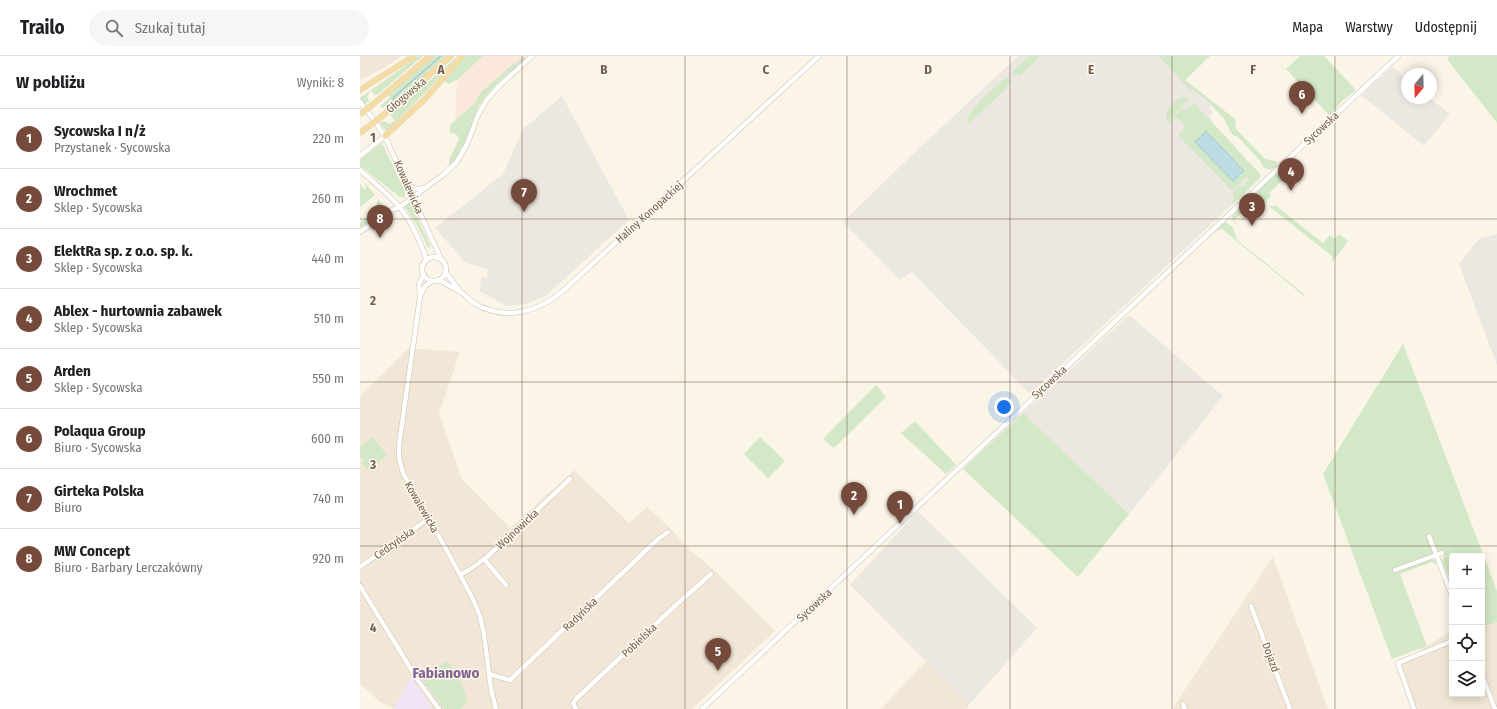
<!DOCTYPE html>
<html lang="pl">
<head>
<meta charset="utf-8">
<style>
	:root { --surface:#fff; --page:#f6f6f6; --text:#202124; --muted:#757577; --line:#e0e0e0; --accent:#754a3a }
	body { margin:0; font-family:"Fira Sans Condensed",sans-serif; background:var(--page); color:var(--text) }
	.controls { position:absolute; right:12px; bottom:12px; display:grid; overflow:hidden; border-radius:4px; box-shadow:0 2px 10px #0003 }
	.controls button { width:36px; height:36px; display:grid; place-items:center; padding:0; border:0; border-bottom:1px solid var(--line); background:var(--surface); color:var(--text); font:20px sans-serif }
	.compass { position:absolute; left:1041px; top:12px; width:36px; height:36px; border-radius:50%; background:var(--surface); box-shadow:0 2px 10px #0003; rotate:199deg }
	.you { position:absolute; left:644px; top:351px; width:14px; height:14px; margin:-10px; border:3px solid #fff; border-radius:50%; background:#1a73e8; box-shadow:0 0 0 6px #1a73e833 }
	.badge { display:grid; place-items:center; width:26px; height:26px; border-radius:50%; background:var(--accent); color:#fff; font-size:13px; font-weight:700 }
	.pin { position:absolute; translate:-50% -33px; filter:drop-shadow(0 1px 2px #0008) }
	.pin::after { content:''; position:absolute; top:21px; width:14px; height:12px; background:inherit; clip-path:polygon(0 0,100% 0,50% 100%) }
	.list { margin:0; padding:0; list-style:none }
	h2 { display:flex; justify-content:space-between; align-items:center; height:52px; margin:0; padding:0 16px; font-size:17px }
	h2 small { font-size:13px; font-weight:400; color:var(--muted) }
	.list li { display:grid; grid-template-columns:26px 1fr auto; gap:12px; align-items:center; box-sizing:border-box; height:60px; padding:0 16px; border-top:1px solid var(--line) }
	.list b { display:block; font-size:15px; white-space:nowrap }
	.list p { margin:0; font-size:13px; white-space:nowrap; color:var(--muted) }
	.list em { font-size:13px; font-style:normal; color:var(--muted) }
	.icon { flex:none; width:22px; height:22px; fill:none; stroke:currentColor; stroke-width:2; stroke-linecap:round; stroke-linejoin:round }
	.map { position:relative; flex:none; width:1137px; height:653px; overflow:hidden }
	header { display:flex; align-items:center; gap:24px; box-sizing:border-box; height:56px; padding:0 20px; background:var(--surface); border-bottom:1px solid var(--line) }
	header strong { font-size:19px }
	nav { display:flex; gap:22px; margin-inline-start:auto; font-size:14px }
	.search { width:280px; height:36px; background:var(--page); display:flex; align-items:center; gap:10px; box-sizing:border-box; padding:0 14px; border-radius:22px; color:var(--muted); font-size:15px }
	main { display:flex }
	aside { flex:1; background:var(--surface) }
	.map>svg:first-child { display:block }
	.residential { fill:#f2e7d6 }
	.commercial { fill:#fbe7dc }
	.industrial { fill:#ece7e1 }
	.education { fill:#f2e4f8 }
	.green { fill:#d2e8c6 }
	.water { fill:#bddce4; stroke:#a4cad5 }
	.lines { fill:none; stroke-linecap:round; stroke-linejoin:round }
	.stream { stroke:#a4cad5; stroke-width:1.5 }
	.minor-casing { stroke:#cdbdae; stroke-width:5.5 }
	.major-casing { stroke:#d8d2cd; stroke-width:6 }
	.minor { stroke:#fff; stroke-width:4.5 }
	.major { stroke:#f5dca4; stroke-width:5.5 }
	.major-bridge-casing { stroke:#d8d2cd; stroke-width:6; stroke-linecap:butt }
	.major-bridge { stroke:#f5dca4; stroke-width:5.5 }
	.grid { fill:none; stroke:#745d4d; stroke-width:1; stroke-opacity:0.55 }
	.labels { text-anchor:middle; stroke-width:3; stroke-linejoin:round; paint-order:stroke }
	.street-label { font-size:11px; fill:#745d4d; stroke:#fef9ee }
	.district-label { font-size:15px; font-weight:bold; fill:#846590; stroke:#fef9ee }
	.grid-label { font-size:13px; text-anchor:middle; font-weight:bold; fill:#745d4d; stroke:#fef9ee; stroke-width:3; stroke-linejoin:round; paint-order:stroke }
</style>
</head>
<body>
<header>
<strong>Trailo</strong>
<div class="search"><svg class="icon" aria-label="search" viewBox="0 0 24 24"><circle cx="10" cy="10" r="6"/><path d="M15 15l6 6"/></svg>Szukaj tutaj</div>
<nav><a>Mapa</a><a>Warstwy</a><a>Udostępnij</a></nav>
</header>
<main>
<aside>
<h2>W pobliżu<small>Wyniki: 8</small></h2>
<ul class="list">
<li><span class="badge">1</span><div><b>Sycowska I n/ż</b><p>Przystanek · Sycowska</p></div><em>220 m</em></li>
<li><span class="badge">2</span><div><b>Wrochmet</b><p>Sklep · Sycowska</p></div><em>260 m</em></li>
<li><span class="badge">3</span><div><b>ElektRa sp. z o.o. sp. k.</b><p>Sklep · Sycowska</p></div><em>440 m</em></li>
<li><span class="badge">4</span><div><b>Ablex - hurtownia zabawek</b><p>Sklep · Sycowska</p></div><em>510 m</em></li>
<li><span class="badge">5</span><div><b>Arden</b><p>Sklep · Sycowska</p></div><em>550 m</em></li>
<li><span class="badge">6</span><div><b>Polaqua Group</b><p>Biuro · Sycowska</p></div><em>600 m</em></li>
<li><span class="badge">7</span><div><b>Girteka Polska</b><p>Biuro</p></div><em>740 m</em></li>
<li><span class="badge">8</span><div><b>MW Concept</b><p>Biuro · Barbary Lerczakówny</p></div><em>920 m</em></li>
</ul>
</aside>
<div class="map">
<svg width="1137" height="653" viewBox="0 0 1137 653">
	<rect width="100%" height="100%" fill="#fbf5e8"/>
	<g class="residential">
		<path d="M 0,0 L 41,0 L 24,12 L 0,24 Z"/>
		<path d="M 49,292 L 100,296 L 79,358 L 102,423 L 150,472 L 214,414 L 269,467 L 287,451 L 307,469 L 331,495 L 353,513 L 415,575 L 332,653 L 72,653 L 51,622 L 34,653 L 19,645 L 0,628 L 0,340 Z"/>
		<path d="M 913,501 L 968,653 L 812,653 Z"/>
		<path d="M 1137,566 L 1137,653 L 1055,653 L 1040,607 L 1092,574 L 1092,638 L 1122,638 L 1122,568 Z"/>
		<path d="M 566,605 L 609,649 L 606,653 L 521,653 Z"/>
	</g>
	<path class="commercial" d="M 123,0 L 164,0 L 155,9 L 153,7 L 120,37 L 115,47 L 95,64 L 97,24 Z"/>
	<g class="industrial">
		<path d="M 658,0 L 850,0 L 825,24 L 864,55 L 860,58 L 851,49 L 849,52 L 853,57 L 849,61 L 853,65 L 852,66 L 893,111 L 893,129 L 670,338 L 552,216 L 540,224 L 483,166 L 553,98 Z"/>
		<path d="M 1032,11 L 1047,23 L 1047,42 L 1070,42 L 1090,58 L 1064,90 L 1001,39 Z"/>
		<path d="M 202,40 L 269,164 L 187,239 L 166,248 L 146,250 L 120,235 L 121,221 L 127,222 L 128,213 L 106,207 L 75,172 L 143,118 L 163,73 Z"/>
		<path d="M 1137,178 L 1137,309 L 1099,208 L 1119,183 Z"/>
		<path d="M 769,259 L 863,340 L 769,458 L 663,357 Z"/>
		<path d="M 558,455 L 677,572 L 609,649 L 490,529 Z"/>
	</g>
	<path class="education" d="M 51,621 L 72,653 L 34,653 Z"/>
	<g class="green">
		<path d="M 59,0 L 63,0 L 17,39 L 15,39 L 11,35 L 10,35 L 7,41 L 9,45 L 5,48 L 0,42 Z"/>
		<path d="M 74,0 L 86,0 L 34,46 L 32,44 L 22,52 L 20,50 L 30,42 L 28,39 Z"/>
		<path d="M 98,0 L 64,38 L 26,75 L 20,67 L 24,65 L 29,68 L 35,65 L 31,60 L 31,58 Z"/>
		<path d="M 105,0 L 123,0 L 98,23 L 89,28 L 85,25 Z"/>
		<path d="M 164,0 L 166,2 C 150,17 130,31 119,50 C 110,67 106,100 89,110 C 88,100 97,91 99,82 L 96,78 L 90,77 L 90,69 L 115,47 L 120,37 L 154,7 L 155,8 Z"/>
		<path d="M 669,0 L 681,0 L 679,0 L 677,3 L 660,20 L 658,18 L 656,20 L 652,16 Z"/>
		<path d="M 799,0 L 850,0 L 825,24 L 875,63 L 876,73 L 905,103 L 915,105 L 917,106 L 916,111 L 910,114 L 903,111 L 901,106 L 878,81 L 873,79 L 870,75 L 864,63 L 845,42 L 828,32 Z"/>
		<path d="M 940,0 L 964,0 L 996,34 L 982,45 L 970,60 L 926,13 Z"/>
		<path d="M 1089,0 L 1137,0 L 1137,67 L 1087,3 Z"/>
		<path d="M 647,21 L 651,25 L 646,30 L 647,32 L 608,68 C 604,56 637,29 647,21 Z"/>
		<path d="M 822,41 L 830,43 L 807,65 C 803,55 814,45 822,41 Z"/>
		<path d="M 834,47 L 900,118 L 900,122 L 872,149 L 874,142 L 873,136 L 882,129 L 883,130 L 889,124 L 886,121 L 872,135 L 818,79 L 826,71 L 817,61 L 810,67 L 808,66 L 822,52 L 826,55 Z"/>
		<path d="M 22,87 L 45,135 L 45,142 L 40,141 L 0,110 L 0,104 Z"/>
		<path d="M 920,114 L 926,114 L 930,117 L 909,137 L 911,139 L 905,147 L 898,142 L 874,164 L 878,168 L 877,168 L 873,164 L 872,160 Z"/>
		<path d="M 5,127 L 27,154 L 0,172 L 0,167 C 7,161 16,154 18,144 L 15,139 L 0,151 L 0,128 L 5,134 L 6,133 Z"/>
		<path d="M 50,146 L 71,191 L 68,192 L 57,169 L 44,150 Z"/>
		<path d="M 910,149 L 913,151 L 915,149 L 963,187 L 970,179 L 974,183 L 979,178 L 988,185 L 973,205 L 971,204 L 973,201 L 909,150 Z"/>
		<path d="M 864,167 L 867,167 L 873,172 L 877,184 L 945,239 L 944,240 L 862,173 L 854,176 Z"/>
		<path d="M 1043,288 L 1137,535 L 1137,566 L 1122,571 L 1122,500 L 1092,500 L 1092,529 L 1082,505 L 1085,499 L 1083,495 L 1078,495 L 1070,478 L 1074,496 L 1072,499 L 1067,501 L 1069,504 L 1074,504 L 1077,506 L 1075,508 L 1072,506 L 1040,518 L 1067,590 L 1032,603 L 963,418 Z"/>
		<path d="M 516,329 L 526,341 L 474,392 L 463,383 Z"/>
		<path d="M 663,357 L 769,458 L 718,521 L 603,413 Z"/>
		<path d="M 555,365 L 596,409 L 586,418 L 541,377 Z"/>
		<path d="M 13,381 L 27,399 L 9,415 L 1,407 L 4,405 L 0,401 L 0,392 Z"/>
		<path d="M 400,381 L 425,405 L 408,422 L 384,398 Z"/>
		<path d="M 88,605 L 101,626 L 107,644 L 101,653 L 84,653 L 60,620 Z"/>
	</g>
	<path class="water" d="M 846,75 L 884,115 L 873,125 L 835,86 Z"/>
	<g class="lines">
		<path class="stream" d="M 33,44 L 34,41 L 81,0"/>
		<g class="minor-casing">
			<g id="minor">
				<path d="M 0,46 L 15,65 L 27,85 L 81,203"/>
				<path d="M 0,100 L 25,80"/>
				<path d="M 0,114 C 27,138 47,152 60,187 C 63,193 65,198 66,204"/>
				<path d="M 49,130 L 57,133 L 65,132"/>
				<path d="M 0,176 L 32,154 L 40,151 L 84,118 L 96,107 L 107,88 L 118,59 L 126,45 L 137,32 L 172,0"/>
				<circle cx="74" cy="213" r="12"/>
				<path d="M 86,217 L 97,231 L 100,236"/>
				<path d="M 79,224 C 86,228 94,232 101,236 C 106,240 110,244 115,248 C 146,265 179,256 204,234 L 459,0"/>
				<path d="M 72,225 L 65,230 L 60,241 L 39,389 L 39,402 L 43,417 L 86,493 L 112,541 L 120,560 L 124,578 L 131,633 L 136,653"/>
				<path d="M 60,241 L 59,228 L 64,218"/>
				<path d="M 1069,480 L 1092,540"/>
				<path d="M 124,503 L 146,529"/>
				<path d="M 0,511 L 68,463"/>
				<path d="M 1035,514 L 1082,497"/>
				<path d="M 100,519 L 109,514 L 127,501 L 210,423"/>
				<path d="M 0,530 L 57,623 L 79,653"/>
				<path d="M 891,550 L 930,653"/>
				<path d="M 129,618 L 150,624 L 298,483 L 308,476"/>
				<path d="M 1122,619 L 1135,653"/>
				<path d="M 823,648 L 825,653"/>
				<path d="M 216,653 L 213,647 L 216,643 L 316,549 L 351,518"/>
				<path d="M 342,653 L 1038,0"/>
				<path d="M 1054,653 L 1038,607 L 1092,585"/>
			</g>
		</g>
		<g class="major-casing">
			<g id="major">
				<path d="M 0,34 L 54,0"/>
				<path d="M 12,49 L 70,0"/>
				<path d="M 21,61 L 91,0"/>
				<path d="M 25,80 L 65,43 L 102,0"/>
			</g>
		</g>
		<use href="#minor" class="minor"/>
		<use href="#major" class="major"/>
		<g class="major-bridge-casing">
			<g id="major-bridge">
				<path d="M 0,58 L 12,49"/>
				<path d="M 0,77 L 21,61"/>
			</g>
		</g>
		<use href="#major-bridge" class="major-bridge"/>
	</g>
	<path class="grid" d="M 162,0 L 162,653M 325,0 L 325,653M 487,0 L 487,653M 650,0 L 650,653M 812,0 L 812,653M 975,0 L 975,653M 0,163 L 1137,163M 0,326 L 1137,326M 0,490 L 1137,490"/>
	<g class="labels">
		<g class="street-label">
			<text transform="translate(46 39) rotate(-40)" y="4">Głogowska</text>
			<text transform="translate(961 72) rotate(-43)" y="4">Sycowska</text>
			<text transform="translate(49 131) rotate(66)" y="4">Kowalewicka</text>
			<text transform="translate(289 156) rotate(-42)" y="4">Haliny Konopackiej</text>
			<text transform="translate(689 326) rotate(-43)" y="4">Sycowska</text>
			<text transform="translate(62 451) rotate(60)" y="4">Kowalewicka</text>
			<text transform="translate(157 473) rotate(-43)" y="4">Wojnowicka</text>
			<text transform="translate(34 487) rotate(-35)" y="4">Cedzyńska</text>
			<text transform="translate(454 549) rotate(-43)" y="4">Sycowska</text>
			<text transform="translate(220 558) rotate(-44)" y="4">Radyńska</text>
			<text transform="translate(279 584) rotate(-43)" y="4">Pobielska</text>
			<text transform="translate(911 601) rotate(70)" y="4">Dojazd</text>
		</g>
		<g class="district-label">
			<text x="86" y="622">Fabianowo</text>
		</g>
	</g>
	<g class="grid-label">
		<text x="81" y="18">A</text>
		<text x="244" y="18">B</text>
		<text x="406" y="18">C</text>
		<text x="568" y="18">D</text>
		<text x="731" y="18">E</text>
		<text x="893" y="18">F</text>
		<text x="13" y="86">1</text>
		<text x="13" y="249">2</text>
		<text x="13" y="413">3</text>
		<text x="13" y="576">4</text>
	</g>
</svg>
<div class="controls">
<button>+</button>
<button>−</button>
<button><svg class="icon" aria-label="locate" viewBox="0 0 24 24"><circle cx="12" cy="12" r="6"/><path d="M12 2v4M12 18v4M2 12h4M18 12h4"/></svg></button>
<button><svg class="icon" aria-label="layers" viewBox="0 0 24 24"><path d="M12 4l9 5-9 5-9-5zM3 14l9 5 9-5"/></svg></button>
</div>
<svg class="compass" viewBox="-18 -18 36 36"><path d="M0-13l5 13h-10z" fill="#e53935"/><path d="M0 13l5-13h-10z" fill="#757577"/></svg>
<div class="you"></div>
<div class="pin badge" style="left:540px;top:468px">1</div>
<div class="pin badge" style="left:494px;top:459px">2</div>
<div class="pin badge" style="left:892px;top:170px">3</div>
<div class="pin badge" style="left:931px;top:135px">4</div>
<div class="pin badge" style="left:358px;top:615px">5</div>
<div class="pin badge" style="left:942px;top:58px">6</div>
<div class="pin badge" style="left:164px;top:156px">7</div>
<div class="pin badge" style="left:20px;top:182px">8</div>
</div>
</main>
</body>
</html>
